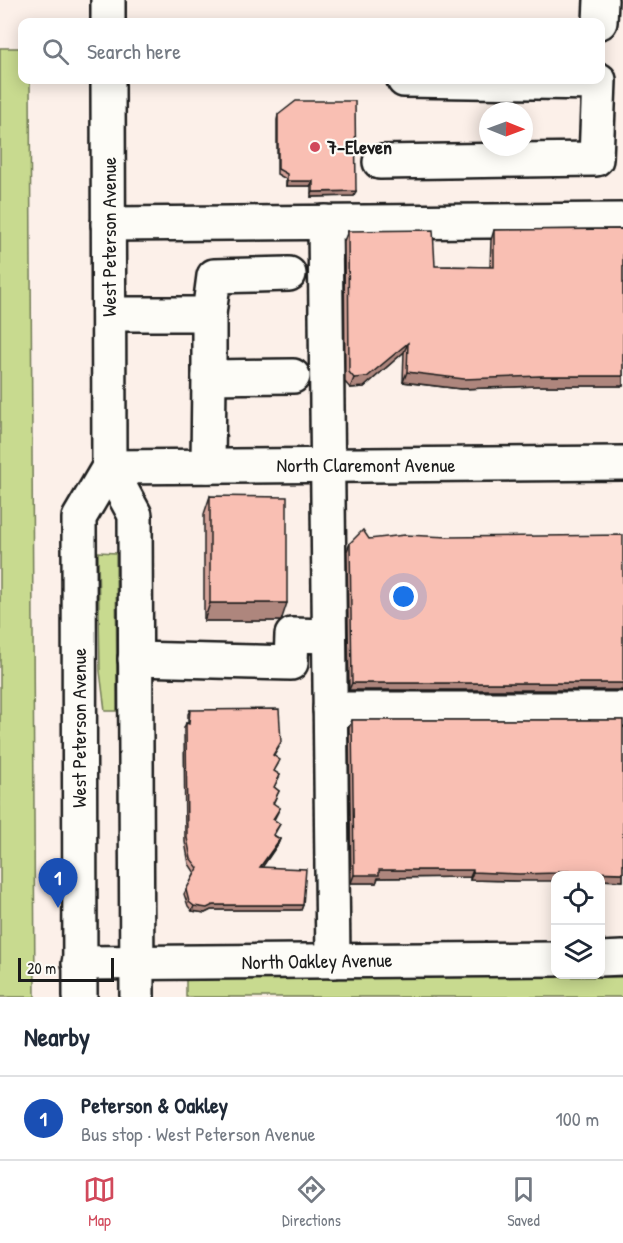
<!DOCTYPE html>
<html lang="en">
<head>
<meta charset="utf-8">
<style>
	:root { --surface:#fff; --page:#f6f6f7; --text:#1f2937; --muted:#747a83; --line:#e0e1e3; --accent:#d1495b }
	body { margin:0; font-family:"Patrick Hand",sans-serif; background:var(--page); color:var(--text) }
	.controls { position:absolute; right:18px; bottom:18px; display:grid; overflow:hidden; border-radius:12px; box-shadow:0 3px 15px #0003 }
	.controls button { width:54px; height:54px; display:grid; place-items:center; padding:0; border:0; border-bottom:2px solid var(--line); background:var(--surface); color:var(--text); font:30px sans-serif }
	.compass { position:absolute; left:479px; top:102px; width:54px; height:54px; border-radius:50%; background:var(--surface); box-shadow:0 3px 15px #0003; rotate:91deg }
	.scale { position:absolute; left:18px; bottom:15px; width:96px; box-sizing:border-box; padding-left:6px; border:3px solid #1c1c1c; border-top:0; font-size:16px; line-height:21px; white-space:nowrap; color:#1c1c1c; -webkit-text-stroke:4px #fdfcf7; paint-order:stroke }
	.you { position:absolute; left:404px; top:597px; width:21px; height:21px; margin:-15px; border:4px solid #fff; border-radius:50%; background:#1a73e8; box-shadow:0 0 0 9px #1a73e833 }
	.badge { display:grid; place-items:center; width:39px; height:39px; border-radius:50%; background:var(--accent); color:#fff; font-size:20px; font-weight:700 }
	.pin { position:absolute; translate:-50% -50px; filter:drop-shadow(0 2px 3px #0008) }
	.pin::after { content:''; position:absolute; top:32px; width:21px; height:18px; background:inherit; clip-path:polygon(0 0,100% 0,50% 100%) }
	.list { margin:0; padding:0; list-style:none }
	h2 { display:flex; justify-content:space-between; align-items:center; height:78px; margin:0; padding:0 24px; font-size:26px }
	h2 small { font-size:20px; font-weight:400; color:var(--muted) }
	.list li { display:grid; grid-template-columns:39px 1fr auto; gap:18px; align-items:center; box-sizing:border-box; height:84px; padding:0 24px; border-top:2px solid var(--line) }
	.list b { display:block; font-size:22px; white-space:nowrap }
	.list p { margin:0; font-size:20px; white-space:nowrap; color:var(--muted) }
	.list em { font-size:20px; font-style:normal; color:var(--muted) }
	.icon { flex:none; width:33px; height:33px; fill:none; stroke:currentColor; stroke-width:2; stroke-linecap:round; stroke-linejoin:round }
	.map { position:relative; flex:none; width:623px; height:997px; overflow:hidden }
	.search { position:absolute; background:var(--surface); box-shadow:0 3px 15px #0003; left:18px; right:18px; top:18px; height:66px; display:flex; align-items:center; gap:15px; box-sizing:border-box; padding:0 21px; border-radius:12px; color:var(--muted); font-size:22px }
	.sheet { height:162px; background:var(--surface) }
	nav { display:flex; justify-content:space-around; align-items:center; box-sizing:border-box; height:84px; border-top:2px solid var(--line); background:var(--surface); font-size:16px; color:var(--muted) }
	nav a { display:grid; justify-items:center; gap:3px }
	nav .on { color:var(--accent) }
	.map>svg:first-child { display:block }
	.green { fill:#c8da8f; stroke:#727b56; stroke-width:1.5 }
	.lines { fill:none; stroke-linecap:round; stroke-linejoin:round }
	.minor-casing { stroke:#1c1c1c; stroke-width:38 }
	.major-casing { stroke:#1c1c1c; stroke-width:38 }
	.minor { stroke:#fdfcf7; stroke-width:33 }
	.major { stroke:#fdfcf7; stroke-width:33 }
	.wall { fill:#d6a49a; stroke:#1c1c1c; stroke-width:1.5 }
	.shaded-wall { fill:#ae867d; stroke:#1c1c1c; stroke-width:1.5 }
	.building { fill:#f9bfb3; stroke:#1c1c1c; stroke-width:1.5 }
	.poi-dot { fill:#d1495b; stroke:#fdfcf7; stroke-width:2 }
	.labels { text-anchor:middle; stroke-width:4.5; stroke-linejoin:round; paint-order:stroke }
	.poi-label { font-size:20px; font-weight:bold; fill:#1c1c1c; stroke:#fdfcf7; text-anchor:start }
	.street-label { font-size:20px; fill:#1c1c1c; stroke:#fdfcf7 }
</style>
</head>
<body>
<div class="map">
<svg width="623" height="997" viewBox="0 0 623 997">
	<rect width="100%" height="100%" fill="#fcf0e9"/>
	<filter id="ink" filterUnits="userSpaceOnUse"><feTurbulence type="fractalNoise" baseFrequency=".0167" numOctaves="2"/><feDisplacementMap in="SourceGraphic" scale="12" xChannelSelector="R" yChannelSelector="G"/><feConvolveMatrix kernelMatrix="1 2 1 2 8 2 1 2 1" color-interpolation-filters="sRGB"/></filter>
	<g filter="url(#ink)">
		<g class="green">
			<path d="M 0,48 L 22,48 L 22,80 L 30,80 L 35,997 L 0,997 Z"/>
			<path d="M 98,552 L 116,553 L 117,711 L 105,711 L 100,671 Z"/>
			<path d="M 186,976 L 623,977 L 623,997 L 186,997 Z"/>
		</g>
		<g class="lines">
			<g class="minor-casing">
				<g id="minor">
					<path d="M 600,22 L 601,0"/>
					<path d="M 404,80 L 598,83"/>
					<path d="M 380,162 L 596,159 L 599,80"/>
					<path d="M 325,222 L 333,961"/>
					<path d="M 108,224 L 623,220"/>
					<path d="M 109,314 L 209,314 L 214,276 L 289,274"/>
					<path d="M 209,314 L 209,377 L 293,376"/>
					<path d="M 208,466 L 209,377"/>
					<path d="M 109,467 L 623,463"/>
					<path d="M 135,659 L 291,663 L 292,635 L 329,636"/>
					<path d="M 330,709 L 623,709"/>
					<path d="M 600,959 L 623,958"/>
					<path d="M 79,963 L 556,959"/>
				</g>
			</g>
			<g class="major-casing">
				<g id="major">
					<path d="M 108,22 L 108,0"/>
					<path d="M 108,80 L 109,467 L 135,515 L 137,997"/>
					<path d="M 80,997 L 79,518 L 109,467"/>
				</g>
			</g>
			<use href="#minor" class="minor"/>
			<use href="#major" class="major"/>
		</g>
		<g class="wall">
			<path d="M 278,115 L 356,191 L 354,196 L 311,197 L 311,186 L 286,186 L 286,179 L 277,174 L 277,120 Z"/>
			<path d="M 623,229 L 623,386 L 536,386 L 461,389 L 403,382 L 404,352 L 364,387 L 350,388 L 345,382 L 344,241 L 348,231 L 435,266 L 490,267 L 491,240 L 494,230 Z"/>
			<path d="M 210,496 L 281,621 L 204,621 L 204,514 Z"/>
			<path d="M 448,537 L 623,690 L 349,690 L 347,551 L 350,543 L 369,539 Z"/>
			<path d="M 190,710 L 279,747 L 274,756 L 278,764 L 274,771 L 280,775 L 274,787 L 279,791 L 273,804 L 280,808 L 274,820 L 280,824 L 274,835 L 280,839 L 278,844 L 262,867 L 303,905 L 301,910 L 211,910 L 205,913 L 192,911 L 188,906 L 184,894 L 195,873 L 189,864 L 185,842 L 184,728 L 186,723 L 188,724 L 188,714 Z"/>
			<path d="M 352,720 L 623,720 L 623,881 L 600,880 L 600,876 L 555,876 L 516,881 L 470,880 L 470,877 L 378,878 L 376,883 L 351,883 L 349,728 Z"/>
		</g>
		<g class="shaded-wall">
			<path d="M 287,181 L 313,181 L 311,186 L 286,186 Z"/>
			<path d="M 356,191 L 354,196 L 311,197 L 313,192 Z"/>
			<path d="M 408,343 L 404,352 L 364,387 L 350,388 L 354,378 Z"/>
			<path d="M 407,372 L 540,376 L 623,376 L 623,386 L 536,386 L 461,389 L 403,382 Z"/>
			<path d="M 210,603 L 287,603 L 281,621 L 204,621 Z"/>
			<path d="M 352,683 L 623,683 L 623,690 L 349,690 Z"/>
			<path d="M 280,839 L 278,844 L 259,872 L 260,867 Z"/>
			<path d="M 379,870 L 473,870 L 470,877 L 378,878 L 376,883 L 351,883 L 354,875 Z"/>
			<path d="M 558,871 L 623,873 L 623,881 L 600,880 L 600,876 L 555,876 L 555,881 L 516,881 L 470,880 L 473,872 Z"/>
			<path d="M 213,905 L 303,905 L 301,910 L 211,910 L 205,913 L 192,911 L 194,906 Z"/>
		</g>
		<g class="building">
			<path d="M 296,101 L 355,101 L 356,191 L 313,192 L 313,181 L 287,181 L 287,174 L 278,169 L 278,115 Z"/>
			<path d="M 623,229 L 623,376 L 540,376 L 464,379 L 407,372 L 408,343 L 367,377 L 354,378 L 349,372 L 348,231 L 433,230 L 435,266 L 494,267 L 494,230 Z"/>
			<path d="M 210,496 L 287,497 L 287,603 L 210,603 Z"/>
			<path d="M 363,530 L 369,539 L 405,535 L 448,537 L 623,535 L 623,683 L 352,683 L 350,543 Z"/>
			<path d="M 279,709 L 281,742 L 273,755 L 280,760 L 274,771 L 280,775 L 274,787 L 279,791 L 273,803 L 280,808 L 273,819 L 280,824 L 273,835 L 280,839 L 260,867 L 306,869 L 303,905 L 213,905 L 207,908 L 194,906 L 189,902 L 186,890 L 198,868 L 191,859 L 187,838 L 186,723 L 189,724 L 190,710 Z"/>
			<path d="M 352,720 L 623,720 L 623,873 L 558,871 L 558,873 L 519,874 L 473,872 L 473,870 L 379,870 L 379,875 L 354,875 Z"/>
		</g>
	</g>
	<circle class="poi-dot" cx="315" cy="147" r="6"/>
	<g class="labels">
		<g class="poi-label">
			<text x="327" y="154">7-Eleven</text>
		</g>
		<g class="street-label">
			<text transform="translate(109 237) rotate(-90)" y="7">West Peterson Avenue</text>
			<text x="366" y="472">North Claremont Avenue</text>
			<text transform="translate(79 728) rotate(-90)" y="7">West Peterson Avenue</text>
			<text transform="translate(317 961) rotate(-1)" y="7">North Oakley Avenue</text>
		</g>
	</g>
</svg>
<div class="controls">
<button><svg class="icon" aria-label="locate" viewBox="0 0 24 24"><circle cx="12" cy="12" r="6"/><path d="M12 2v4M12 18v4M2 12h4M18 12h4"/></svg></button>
<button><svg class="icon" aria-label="layers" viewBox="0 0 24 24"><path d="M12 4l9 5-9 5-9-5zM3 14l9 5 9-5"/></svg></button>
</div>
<svg class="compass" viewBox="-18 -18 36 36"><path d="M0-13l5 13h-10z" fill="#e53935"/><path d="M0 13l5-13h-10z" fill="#747a83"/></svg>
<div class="scale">20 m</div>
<div class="you"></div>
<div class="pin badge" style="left:58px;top:908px;background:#1a4fb4">1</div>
<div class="search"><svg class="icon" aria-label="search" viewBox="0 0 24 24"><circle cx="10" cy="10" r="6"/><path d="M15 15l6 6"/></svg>Search here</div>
</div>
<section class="sheet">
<h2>Nearby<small></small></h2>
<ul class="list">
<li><span class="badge" style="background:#1a4fb4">1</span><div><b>Peterson &amp; Oakley</b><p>Bus stop · West Peterson Avenue</p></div><em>100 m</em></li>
</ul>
</section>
<nav>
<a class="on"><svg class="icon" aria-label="map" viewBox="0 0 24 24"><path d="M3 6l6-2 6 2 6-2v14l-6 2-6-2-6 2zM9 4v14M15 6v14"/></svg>Map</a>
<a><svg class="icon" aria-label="directions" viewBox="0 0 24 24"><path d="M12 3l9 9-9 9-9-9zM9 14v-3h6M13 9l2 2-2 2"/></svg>Directions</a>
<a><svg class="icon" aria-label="saved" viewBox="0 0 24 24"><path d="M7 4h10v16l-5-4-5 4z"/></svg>Saved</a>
</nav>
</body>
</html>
